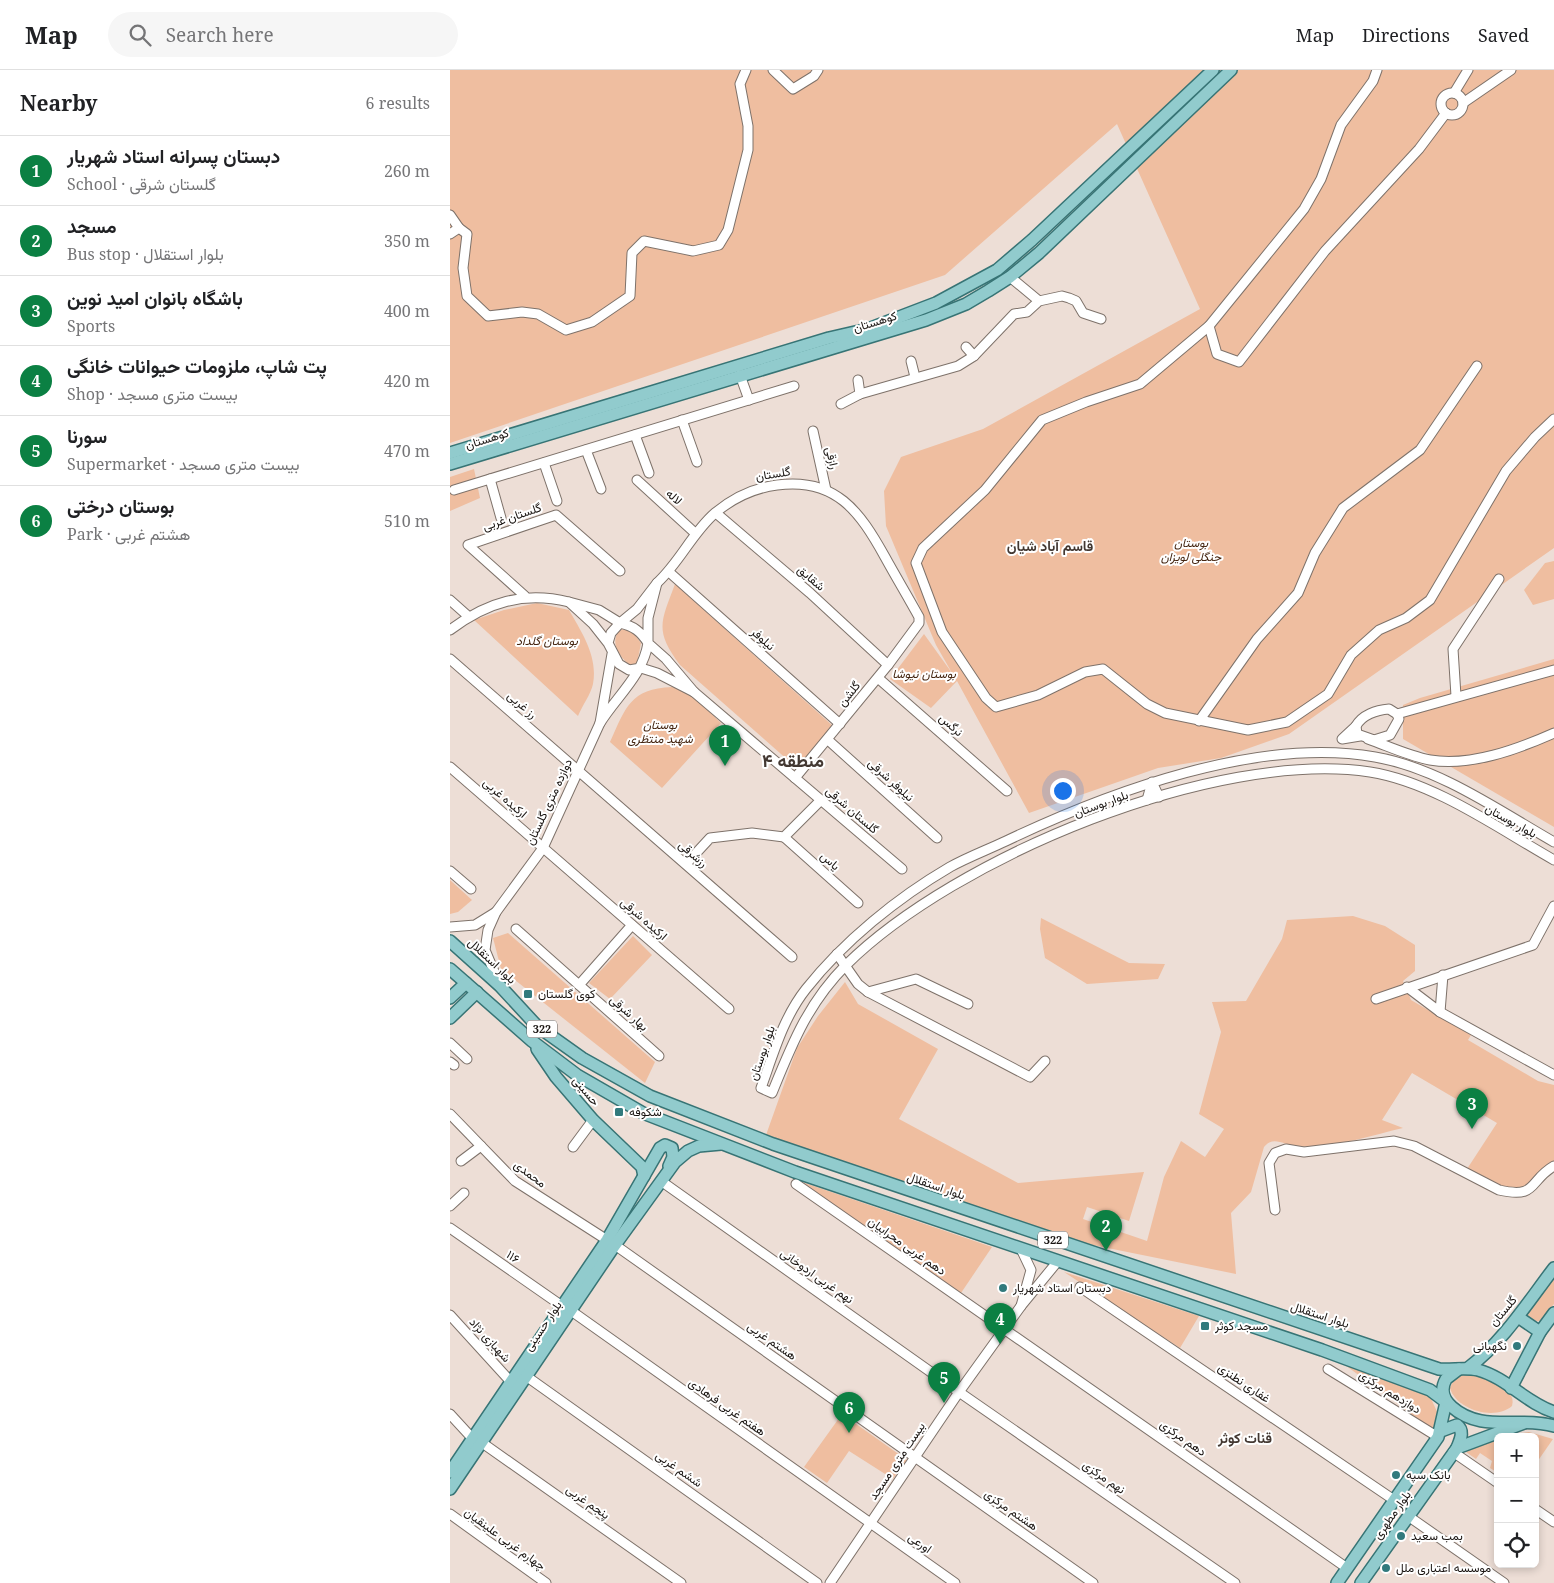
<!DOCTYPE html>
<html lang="en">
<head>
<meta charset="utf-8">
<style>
	:root { --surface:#fff; --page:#f6f6f6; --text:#202124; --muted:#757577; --line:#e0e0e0; --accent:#0b8043 }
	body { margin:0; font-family:"Noto Serif",Vazirmatn,serif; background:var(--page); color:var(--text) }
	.controls { position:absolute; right:15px; bottom:15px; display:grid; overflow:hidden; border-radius:8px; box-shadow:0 2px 8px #0003 }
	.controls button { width:45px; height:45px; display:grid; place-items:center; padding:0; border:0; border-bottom:1px solid var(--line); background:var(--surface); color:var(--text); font:25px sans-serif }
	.you { position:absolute; left:612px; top:720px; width:18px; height:18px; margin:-12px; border:4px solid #fff; border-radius:50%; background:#1a73e8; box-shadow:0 0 0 8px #1a73e833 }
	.badge { display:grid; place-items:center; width:32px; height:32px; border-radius:50%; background:var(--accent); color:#fff; font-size:16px; font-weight:700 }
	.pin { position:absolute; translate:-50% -41px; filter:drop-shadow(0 1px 2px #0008) }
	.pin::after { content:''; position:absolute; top:26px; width:18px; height:15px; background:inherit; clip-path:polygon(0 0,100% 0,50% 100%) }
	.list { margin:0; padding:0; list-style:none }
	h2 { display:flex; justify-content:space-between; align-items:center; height:65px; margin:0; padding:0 20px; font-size:21px }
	h2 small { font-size:16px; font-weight:400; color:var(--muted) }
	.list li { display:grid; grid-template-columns:32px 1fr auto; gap:15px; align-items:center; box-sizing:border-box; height:70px; padding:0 20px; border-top:1px solid var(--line) }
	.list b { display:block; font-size:19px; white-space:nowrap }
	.list p { margin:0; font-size:16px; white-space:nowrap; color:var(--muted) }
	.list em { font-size:16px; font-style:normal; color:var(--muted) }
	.icon { flex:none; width:28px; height:28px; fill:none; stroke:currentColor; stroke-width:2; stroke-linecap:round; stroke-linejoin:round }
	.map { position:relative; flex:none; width:1104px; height:1513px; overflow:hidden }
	header { display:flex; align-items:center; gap:30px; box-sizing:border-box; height:70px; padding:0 25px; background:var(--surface); border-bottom:1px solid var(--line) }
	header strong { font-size:24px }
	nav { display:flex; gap:28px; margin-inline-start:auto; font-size:18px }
	.search { width:350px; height:45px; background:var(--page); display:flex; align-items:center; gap:12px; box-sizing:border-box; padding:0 18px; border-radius:28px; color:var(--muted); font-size:19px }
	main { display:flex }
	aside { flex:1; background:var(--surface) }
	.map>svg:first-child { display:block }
	.green { fill:#efbea0 }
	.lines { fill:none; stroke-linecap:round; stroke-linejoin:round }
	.minor-casing { stroke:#7e726a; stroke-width:11 }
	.major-casing { stroke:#377475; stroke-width:14 }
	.minor { stroke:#fff; stroke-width:9 }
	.major { stroke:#91cbcd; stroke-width:11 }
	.poi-dot { fill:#317a7d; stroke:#fff; stroke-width:2 }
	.labels { text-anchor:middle; stroke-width:4; stroke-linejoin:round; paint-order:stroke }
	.shield { fill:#fff; stroke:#5d5a58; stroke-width:1 }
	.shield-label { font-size:11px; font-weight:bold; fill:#181310 }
	.street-label { font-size:12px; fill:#181310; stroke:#fff }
	.park-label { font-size:12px; font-style:italic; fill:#442510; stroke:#fff }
	.poi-label { font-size:12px; fill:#181310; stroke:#fff; text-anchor:start }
	.neighbourhood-label { font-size:14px; font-weight:bold; fill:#433832; stroke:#fff }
	.district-label { font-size:18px; font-weight:bold; fill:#433832; stroke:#fff }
</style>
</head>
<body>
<header>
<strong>Map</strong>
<div class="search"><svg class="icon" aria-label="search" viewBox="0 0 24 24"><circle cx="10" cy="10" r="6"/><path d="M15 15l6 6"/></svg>Search here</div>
<nav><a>Map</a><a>Directions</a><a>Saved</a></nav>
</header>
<main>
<aside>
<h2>Nearby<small>6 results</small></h2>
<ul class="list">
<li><span class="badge">1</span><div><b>دبستان پسرانه استاد شهريار</b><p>School · گلستان شرقی</p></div><em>260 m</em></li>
<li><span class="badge">2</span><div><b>مسجد</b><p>Bus stop · بلوار استقلال</p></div><em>350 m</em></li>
<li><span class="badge">3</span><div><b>باشگاه بانوان امید نوین</b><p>Sports</p></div><em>400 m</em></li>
<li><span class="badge">4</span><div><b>پت شاپ، ملزومات حیوانات خانگی</b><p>Shop · بیست متری مسجد</p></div><em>420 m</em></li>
<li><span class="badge">5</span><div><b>سورنا</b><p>Supermarket · بیست متری مسجد</p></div><em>470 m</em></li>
<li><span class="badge">6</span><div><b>بوستان درختی</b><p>Park · هشتم غربی</p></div><em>510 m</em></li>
</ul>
</aside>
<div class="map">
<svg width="1104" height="1513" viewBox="0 0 1104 1513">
	<rect width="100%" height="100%" fill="#edded6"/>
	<g class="green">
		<path d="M 0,0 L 1104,0 L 1104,478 L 839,664 L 771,688 L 708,698 L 579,743 L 507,611 L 481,638 L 440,609 L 474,564 L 502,603 L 486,575 L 436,456 L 434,421 L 451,387 L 533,359 L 750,239 L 667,54 L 495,205 L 0,373 Z"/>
		<path d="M 24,399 L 30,428 L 0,441 L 0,407 Z"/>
		<path d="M 1104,491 L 1104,529 L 1083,535 L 1074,520 L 1095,493 Z"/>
		<path d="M 225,514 L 384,657 L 348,699 L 230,595 C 204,560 211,552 225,514 Z"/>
		<path d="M 87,533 L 119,540 C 132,563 148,586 143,614 C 141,624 132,636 128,646 L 24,550 L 54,540 Z"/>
		<path d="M 176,559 L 184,564 L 191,573 L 187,594 L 179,595 C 169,585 160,574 169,560 Z"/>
		<path d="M 1104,589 L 1104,757 L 953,669 L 953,635 L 970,628 Z"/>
		<path d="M 222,617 L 240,623 L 271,653 L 212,718 L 160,672 C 176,637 180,619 222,617 Z"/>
		<path d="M 0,810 L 22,830 L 8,842 L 0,844 Z"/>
		<path d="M 903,846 L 935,856 L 965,875 L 965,901 L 953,911 L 961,930 L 1021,965 L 1018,970 L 1088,1011 L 1104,1015 L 1104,1091 L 1074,1119 L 1055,1119 L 1017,1099 L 1047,1053 L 962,1003 L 932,1050 L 953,1058 C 919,1066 881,1079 846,1076 C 834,1075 823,1065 814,1077 L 801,1122 L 781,1143 L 786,1204 L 628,1172 L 316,1065 L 347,978 L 368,946 L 395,912 L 408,934 L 488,979 L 449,1049 L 568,1113 L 694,1102 L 679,1151 L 637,1137 L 633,1149 L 697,1171 L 714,1107 L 731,1071 L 755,1087 L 774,1059 L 749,1044 L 771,962 L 762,932 L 796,931 L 832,869 L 837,850 Z"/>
		<path d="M 591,848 L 679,893 L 715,894 L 708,909 L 637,914 L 595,888 L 590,859 Z"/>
		<path d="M 58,863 L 205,992 L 195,1013 L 51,899 L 43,868 Z"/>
		<path d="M 183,866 L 202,885 L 160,929 L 139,913 Z"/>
		<path d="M 349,1111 L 542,1177 L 511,1223 Z"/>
		<path d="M 614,1202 L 749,1246 L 730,1278 Z"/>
		<path d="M 1104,1207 L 1104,1234 L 1090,1251 L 1084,1251 L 1078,1247 L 1078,1242 Z"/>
		<path d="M 891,1292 L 978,1322 L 989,1346 L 984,1357 L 980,1358 Z"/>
		<path d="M 1016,1304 C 1031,1305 1068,1316 1062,1336 C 1045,1351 1006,1340 1000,1318 L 1004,1309 Z"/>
		<path d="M 392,1344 L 457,1390 L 443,1409 L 399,1381 L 377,1413 L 354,1397 Z"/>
		<path d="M 1079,1362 L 1103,1369 L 1085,1395 L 1085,1367 L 1049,1367 Z"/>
		<path d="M 1048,1367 L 1048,1403 L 1040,1398 L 1042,1391 L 1030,1383 L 1026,1389 L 1016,1382 L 1020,1378 Z"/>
	</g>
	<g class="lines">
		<g class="minor-casing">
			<g id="minor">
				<path d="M 323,0 L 343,19 L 364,6 L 368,0"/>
				<path d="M 927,0 L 923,11 L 891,55 L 871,109 L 854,139 L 759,256 L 690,314 L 636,332 L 592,350 L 535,420 L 473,478 L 466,493 L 492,562 L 536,628 L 546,637 L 588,625 L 635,602 L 653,599 L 697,634 L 715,643 L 798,660 L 837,652 L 878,624 L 901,585 L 929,560 L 956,548 L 980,530 L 1056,401 L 1085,367 L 1104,349"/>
				<circle cx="1002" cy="34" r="11"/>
				<path d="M 1004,23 L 1018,0"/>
				<path d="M 1013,33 L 1061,0"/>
				<path d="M 0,145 L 9,158 L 17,164 L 13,198 L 17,226 L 38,246 L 72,242 L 88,244 L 116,260 L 142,252 L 180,226 L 182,183 L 194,171 L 243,181 L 269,175 L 278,160 L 298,80 L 298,56 L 290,14 L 296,0"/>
				<path d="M 0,164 L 9,158"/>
				<path d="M 560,207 L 589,231"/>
				<path d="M 759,256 L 767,284 L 789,292 L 875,181 L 969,79 L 996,43"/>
				<path d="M 516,277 L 524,286"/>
				<path d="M 461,291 L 465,307"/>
				<path d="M 290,305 L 299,330"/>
				<path d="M 408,310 L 410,324"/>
				<path d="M 391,334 L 410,324 L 508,296 L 524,286 L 564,244 L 577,242 L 589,231 L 612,226 L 619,228 L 626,231 L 633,243 L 651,249"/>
				<path d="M 232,350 L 247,392"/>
				<path d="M 363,361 L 376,420"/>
				<path d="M 185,365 L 199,403"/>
				<path d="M 136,380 L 151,419"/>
				<path d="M 94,393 L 107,431"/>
				<path d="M 40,409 L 51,448"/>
				<path d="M 187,410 L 245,463"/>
				<path d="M 4,420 L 344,316"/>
				<path d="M 266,443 L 360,523 L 438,595"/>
				<path d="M 219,502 L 390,654"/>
				<path d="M 207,513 C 230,492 242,463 265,443 C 283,428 304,418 327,415 C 386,407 410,442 435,487 C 446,507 458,527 469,547 L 469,553 L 438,595 L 345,708"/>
				<path d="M 75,526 L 18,475 L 106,445 L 170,501"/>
				<path d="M 0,530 L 18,546"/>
				<path d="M 0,560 C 37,532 74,521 119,532"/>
				<path d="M 158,573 L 143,554 L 119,532 L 149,540 L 170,553 L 187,539 L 207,513 L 198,548 L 198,573 L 216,589 L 244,622 L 207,603 L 191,598 L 179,600 L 169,594 L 158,573 L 161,563 L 170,553 C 184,556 191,562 198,573 C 193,605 167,626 150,653 L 162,584"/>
				<path d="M 0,589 L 342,887"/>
				<path d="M 428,608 L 557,721"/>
				<path d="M 244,622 L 452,799"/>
				<path d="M 1006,626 L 1003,579 L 1049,509"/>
				<path d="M 939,639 L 947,644 L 949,649 L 940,665 L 924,670 L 907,664 L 906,656 C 912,645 926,640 939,639 Z"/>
				<path d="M 947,644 L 1104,600"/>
				<path d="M 749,651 L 807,569 L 848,523 L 865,483 L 893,438 L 970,380 L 1027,296"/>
				<path d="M 906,656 L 892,669 L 910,666"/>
				<path d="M 918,669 C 938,676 959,686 980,690 C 1020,697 1068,679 1104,663"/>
				<path d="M 378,670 L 487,768"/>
				<path d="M 0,697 L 279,939"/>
				<path d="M 697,730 L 702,712 L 709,727"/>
				<path d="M 334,767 L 408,833"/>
				<path d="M 1104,772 C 1048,740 989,698 925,687 C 809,666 659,722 556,771 C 537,780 518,787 500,797 C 447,828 394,871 356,919 C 333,948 323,985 311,1018 L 322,1023 C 342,974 358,933 396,895 C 505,787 766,679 920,702 C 984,712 1049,759 1104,790"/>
				<path d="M 236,794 L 260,768 L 302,763 L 334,767 L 371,730"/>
				<path d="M 0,801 L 21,819"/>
				<path d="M 0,857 L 25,855 L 46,842"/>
				<path d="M 66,859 L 209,986"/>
				<path d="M 387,884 L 408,914 L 418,922 L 580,1007 L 595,991"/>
				<path d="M 48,911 L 35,880 L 38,860 L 46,842 L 93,778 L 150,653"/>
				<path d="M 129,915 L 182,855"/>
				<path d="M 957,917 L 990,942 L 993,905"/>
				<path d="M 418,922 L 466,909 L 518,934"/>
				<path d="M 926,929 L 1083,875 L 1104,836"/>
				<path d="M 990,942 L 1104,1005"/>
				<path d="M 0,973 L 17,989"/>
				<path d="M 0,992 L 4,995"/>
				<path d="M 0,1044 L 65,1111 L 157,1170"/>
				<path d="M 123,1077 L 143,1050"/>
				<path d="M 11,1091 L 31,1076"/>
				<path d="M 211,1111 L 509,1322 L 785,1513"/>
				<path d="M 346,1114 L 897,1498"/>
				<path d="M 0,1136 L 14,1123"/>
				<path d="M 825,1140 L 819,1093 L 825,1083 L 836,1079 L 854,1082 L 944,1071 L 964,1076 L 1049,1120 C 1088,1129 1078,1111 1104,1096"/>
				<path d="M 0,1158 L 112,1236"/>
				<path d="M 165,1175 L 643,1513"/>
				<path d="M 571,1179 L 581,1200 L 571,1236"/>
				<path d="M 630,1217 L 944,1430"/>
				<path d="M 120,1240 L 505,1513"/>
				<path d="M 0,1245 L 61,1312"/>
				<path d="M 878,1299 L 988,1367"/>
				<path d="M 76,1306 L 367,1513"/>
				<path d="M 0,1344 L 22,1368"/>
				<path d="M 31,1372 L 231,1513"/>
				<path d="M 1003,1382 L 1048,1413"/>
				<path d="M 1085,1439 L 1104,1452"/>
				<path d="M 0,1444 L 96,1513"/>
				<path d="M 958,1446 L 1054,1513"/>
				<path d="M 380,1513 L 509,1322 L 571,1236 L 608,1191"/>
			</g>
		</g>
		<g class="major-casing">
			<g id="major">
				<path d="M 0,383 L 379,268 L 418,259 L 486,233 L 547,200 L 582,170 L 763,0"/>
				<path d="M 0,394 L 476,250 L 516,234 L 538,221 L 560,207 L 589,183 L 781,0"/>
				<path d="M 0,871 L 50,916 L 87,956 L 132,988 L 200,1026 L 323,1074 L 989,1299 C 1002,1300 1016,1297 1028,1300 C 1057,1308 1076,1333 1104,1342"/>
				<path d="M 0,899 L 82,971 L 127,1005 L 193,1043 L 345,1102 L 872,1280 L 980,1320 L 996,1332 L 988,1367 L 887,1513"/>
				<path d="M 0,928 L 16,913"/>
				<path d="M 0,948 L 27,922"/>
				<path d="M 87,979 L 106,1007 L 143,1050 L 192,1097 L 194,1106"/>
				<path d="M 1068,1247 L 1090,1262"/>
				<path d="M 1018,1298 C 1053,1272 1078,1232 1104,1198"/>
				<path d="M 1009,1299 L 996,1309 C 990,1320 993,1329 1002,1337 C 1031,1363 1069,1346 1104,1356"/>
				<path d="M 1061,1318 L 1090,1262 L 1104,1243"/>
				<path d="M 991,1361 L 1007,1355 C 1015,1361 1010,1370 1007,1378"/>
				<path d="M 0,1402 L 157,1170 L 210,1078 L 215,1075 L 222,1078 L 223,1087 L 219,1096"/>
				<path d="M 0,1419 L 165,1175 L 225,1092 L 238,1081 L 249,1076 L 271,1074"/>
				<path d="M 911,1513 L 1007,1378 L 1074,1353"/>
			</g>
		</g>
		<use href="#minor" class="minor"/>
		<use href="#major" class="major"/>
	</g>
	<g class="poi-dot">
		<rect x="73" y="919" width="10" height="10" rx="2.5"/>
		<rect x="164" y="1037" width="10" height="10" rx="2.5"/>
		<circle cx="553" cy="1218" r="5"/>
		<rect x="750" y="1251" width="10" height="10" rx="2.5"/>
		<circle cx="1067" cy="1276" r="5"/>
		<circle cx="946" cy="1405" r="5"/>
		<circle cx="951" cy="1466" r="5"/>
		<circle cx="936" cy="1498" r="5"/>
	</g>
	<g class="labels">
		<g class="shield">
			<rect x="77" y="950.5" width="30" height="17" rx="4"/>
			<rect x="588" y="1161.5" width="30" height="17" rx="4"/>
		</g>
		<g class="shield-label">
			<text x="92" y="963">322</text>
			<text x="603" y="1174">322</text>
		</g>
		<g class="street-label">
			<text transform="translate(425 252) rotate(-17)" y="4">کوهستان</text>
			<text transform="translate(37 369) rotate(-17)" y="4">کوهستان</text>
			<text transform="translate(382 388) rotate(77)" y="4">رازقی</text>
			<text transform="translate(323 404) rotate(-9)" y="4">گلستان</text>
			<text transform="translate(224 427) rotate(42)" y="4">لاله</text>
			<text transform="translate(62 447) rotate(-19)" y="4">گلستان غربی</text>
			<text transform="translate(361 508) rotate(41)" y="4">شقایق</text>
			<text transform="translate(313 569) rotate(42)" y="4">نیلوفر</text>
			<text transform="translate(399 624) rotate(-51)" y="4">گلشن</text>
			<text transform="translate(72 635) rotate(41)" y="4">رز غربی</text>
			<text transform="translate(501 655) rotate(41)" y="4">نرگس</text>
			<text transform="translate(441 710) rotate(42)" y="4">نیلوفر شرقی</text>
			<text transform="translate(55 728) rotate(41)" y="4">ارکیده غربی</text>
			<text transform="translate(99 732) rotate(-65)" y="4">دوازده متری گلستان</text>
			<text transform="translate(651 734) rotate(-20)" y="4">بلوار بوستان</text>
			<text transform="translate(402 740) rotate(41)" y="4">گلستان شرقی</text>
			<text transform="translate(1061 751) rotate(29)" y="4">بلوار بوستان</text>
			<text transform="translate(243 784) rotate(41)" y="4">رزشرقی</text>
			<text transform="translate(380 791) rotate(41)" y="4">یاس</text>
			<text transform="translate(194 849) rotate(41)" y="4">ارکیده شرقی</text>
			<text transform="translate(42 891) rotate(43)" y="4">بلوار استقلال</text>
			<text transform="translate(179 943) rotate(42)" y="4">بهار شرقی</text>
			<text transform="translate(312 983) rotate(-71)" y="4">بلوار بوستان</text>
			<text transform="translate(136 1021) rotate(50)" y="4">حسینی</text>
			<text transform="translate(80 1104) rotate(37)" y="4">محمدی</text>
			<text transform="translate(486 1116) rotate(19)" y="4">بلوار استقلال</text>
			<text transform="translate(457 1176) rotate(35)" y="4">دهم غربی محرابیان</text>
			<text transform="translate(63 1187) rotate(35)" y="4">۱۱۶</text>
			<text transform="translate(367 1206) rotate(35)" y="4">نهم غربی اردوخانی</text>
			<text transform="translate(1053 1241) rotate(-50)" y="4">گلستان</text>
			<text transform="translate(870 1245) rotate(18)" y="4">بلوار استقلال</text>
			<text transform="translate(93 1256) rotate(-56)" y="4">بلوار حسینی</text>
			<text transform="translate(40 1270) rotate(48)" y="4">شهبازی نژاد</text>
			<text transform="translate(322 1271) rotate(35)" y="4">هشتم غربی</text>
			<text transform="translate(794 1313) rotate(34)" y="4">غفاری نطنزی</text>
			<text transform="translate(940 1322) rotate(32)" y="4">دوازدهم مرکزی</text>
			<text transform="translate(277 1337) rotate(35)" y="4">هفتم غربی فرهادی</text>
			<text transform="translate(733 1368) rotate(35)" y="4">دهم مرکزی</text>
			<text transform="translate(447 1391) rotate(-56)" y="4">بیست متری مسجد</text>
			<text transform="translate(229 1399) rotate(35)" y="4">ششم غربی</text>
			<text transform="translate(654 1407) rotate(35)" y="4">نهم مرکزی</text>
			<text transform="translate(138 1432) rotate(35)" y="4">پنجم غربی</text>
			<text transform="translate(561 1440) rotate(35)" y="4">هشتم مرکزی</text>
			<text transform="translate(942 1445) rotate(-55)" y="4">بلوار مطهری</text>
			<text transform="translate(55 1469) rotate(36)" y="4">چهارم غربی علینقیان</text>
			<text transform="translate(470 1473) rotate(35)" y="4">اورعی</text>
		</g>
		<g class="park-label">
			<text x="741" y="477">بوستان<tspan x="741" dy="14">جنگلی لویزان</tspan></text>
			<text x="97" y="575">بوستان گلداد</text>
			<text x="474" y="608">بوستان نیوشا</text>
			<text x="210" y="659">بوستان<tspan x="210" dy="14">شهید منتظری</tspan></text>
		</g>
		<g class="poi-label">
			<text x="88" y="928">کوی گلستان</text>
			<text x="179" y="1046">شکوفه</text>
			<text x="563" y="1222">دبستان استاد شهریار</text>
			<text x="765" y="1260">مسجد کوثر</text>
			<text x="1057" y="1280" text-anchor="end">نگهبانی</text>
			<text x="956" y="1409">بانک سپه</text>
			<text x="961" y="1470">بمب سعید</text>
			<text x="946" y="1502">موسسه اعتباری ملل</text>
		</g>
		<g class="neighbourhood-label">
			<text x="600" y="481">قاسم آباد شیان</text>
			<text x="795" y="1373">قنات کوثر</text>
		</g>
		<g class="district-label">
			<text x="343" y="697">منطقه ۴</text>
		</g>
	</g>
</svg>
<div class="controls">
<button>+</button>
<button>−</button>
<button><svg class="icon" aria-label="locate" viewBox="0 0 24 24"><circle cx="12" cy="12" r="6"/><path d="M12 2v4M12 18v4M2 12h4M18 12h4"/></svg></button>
</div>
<div class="you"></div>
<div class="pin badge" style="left:275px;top:696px">1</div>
<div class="pin badge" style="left:656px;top:1181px">2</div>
<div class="pin badge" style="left:1022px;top:1059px">3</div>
<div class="pin badge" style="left:550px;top:1274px">4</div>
<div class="pin badge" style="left:494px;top:1333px">5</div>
<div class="pin badge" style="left:399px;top:1363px">6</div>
</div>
</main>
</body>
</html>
